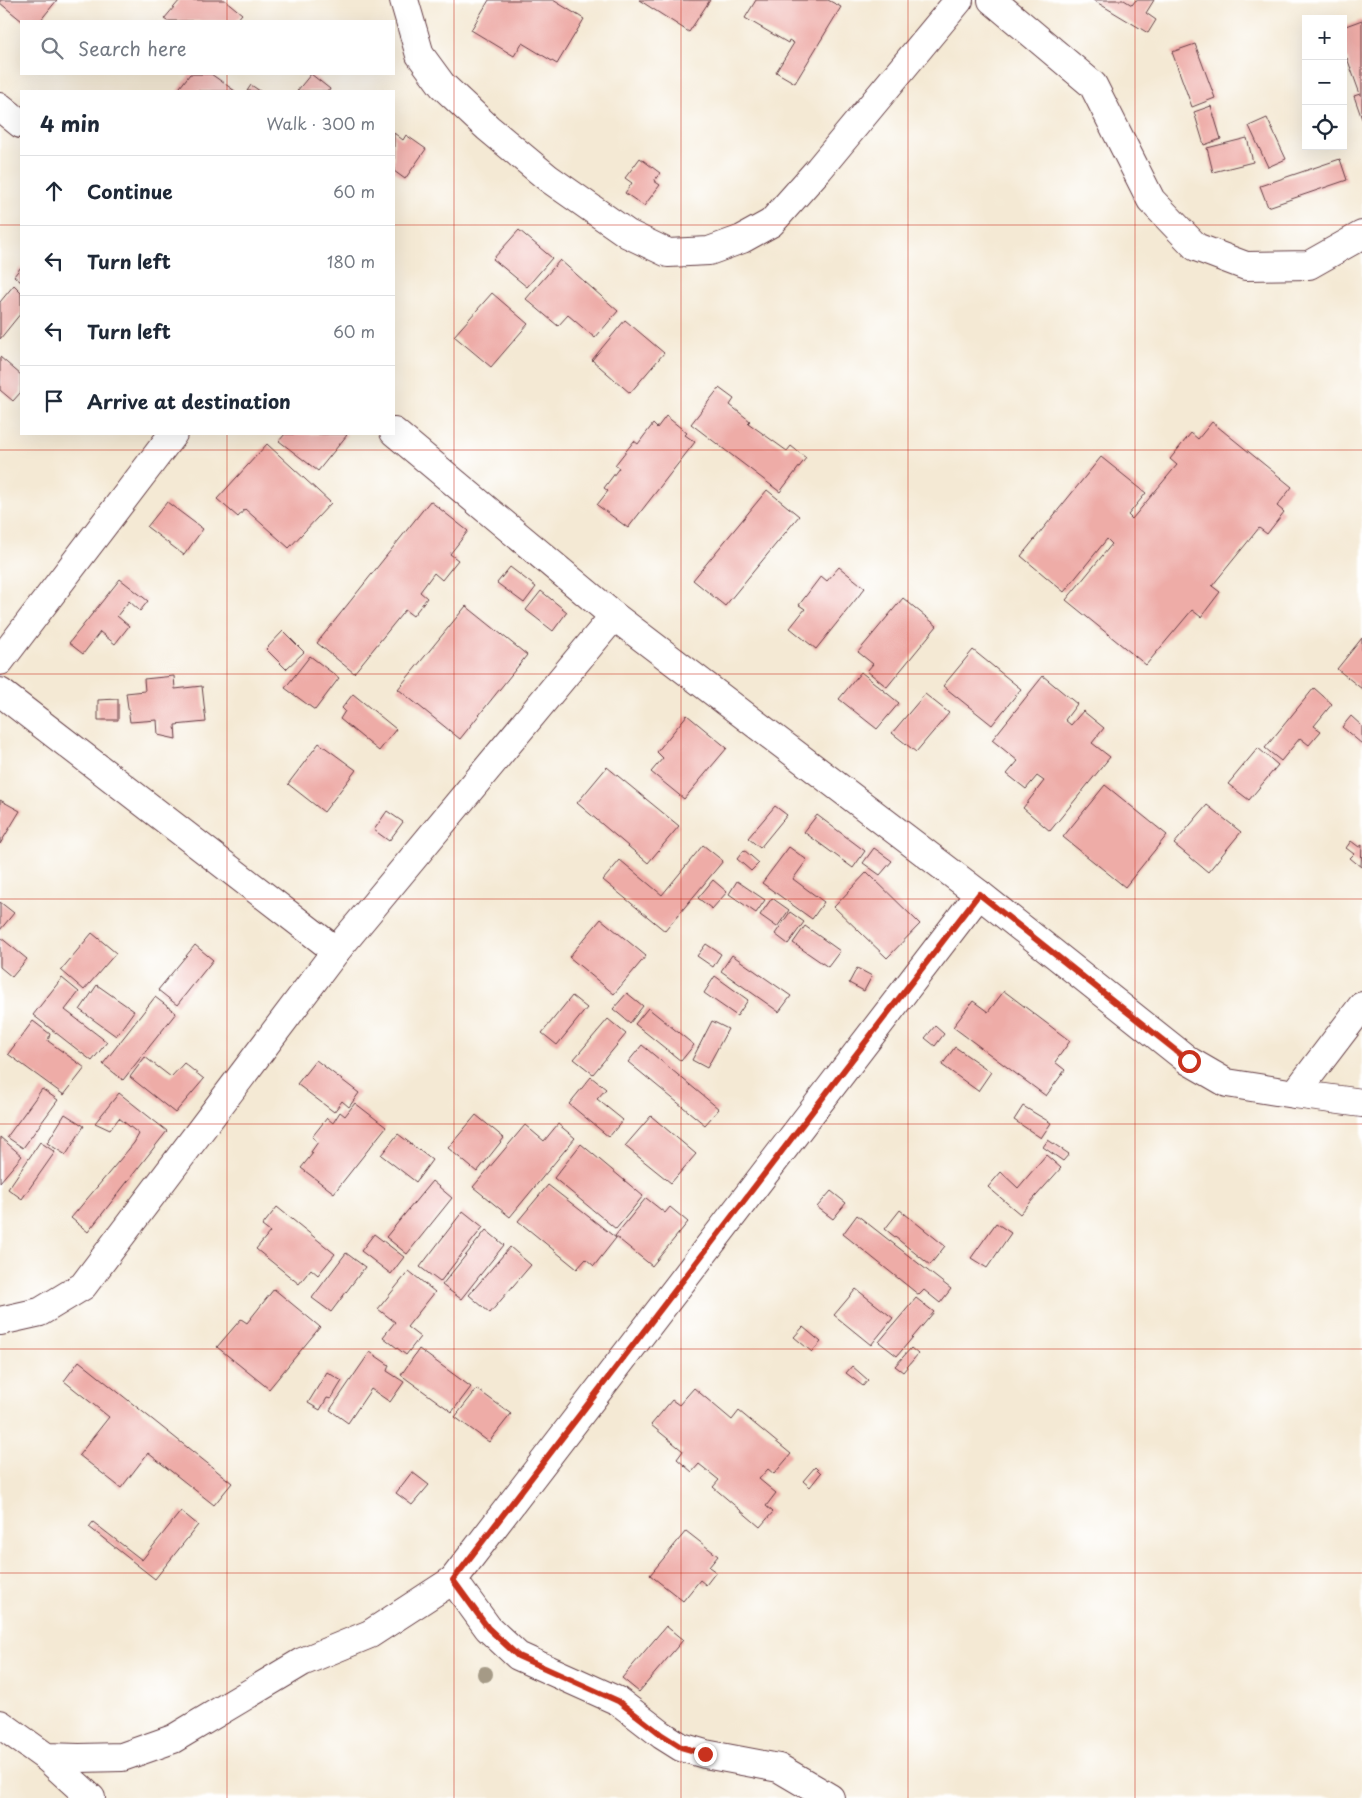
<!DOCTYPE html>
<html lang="en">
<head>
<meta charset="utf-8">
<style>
	:root { --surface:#fff; --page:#f2f2f3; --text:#1f2937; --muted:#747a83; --line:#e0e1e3 }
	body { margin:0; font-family:"Playpen Sans",sans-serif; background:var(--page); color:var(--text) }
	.controls { position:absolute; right:15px; top:15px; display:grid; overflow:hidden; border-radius:0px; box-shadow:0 5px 20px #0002 }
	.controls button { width:45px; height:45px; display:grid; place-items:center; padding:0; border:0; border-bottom:1px solid var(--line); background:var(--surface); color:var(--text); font:25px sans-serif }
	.stop { position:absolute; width:15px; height:15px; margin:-11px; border:4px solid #c8321e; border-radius:50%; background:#fff }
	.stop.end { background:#c8321e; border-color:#fff; box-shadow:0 1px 5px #0008 }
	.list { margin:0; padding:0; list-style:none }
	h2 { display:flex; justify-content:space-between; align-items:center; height:65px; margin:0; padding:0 20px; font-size:21px }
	h2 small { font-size:16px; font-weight:400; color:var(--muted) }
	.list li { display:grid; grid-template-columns:32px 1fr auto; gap:15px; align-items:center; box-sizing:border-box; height:70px; padding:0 20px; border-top:1px solid var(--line) }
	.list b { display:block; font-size:19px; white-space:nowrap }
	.list em { font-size:16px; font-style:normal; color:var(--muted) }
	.icon { flex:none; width:28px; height:28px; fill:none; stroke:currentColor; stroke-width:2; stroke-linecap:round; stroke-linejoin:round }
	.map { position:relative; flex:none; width:1362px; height:1798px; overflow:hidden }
	.search { position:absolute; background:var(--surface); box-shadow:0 5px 20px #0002; left:20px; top:20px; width:375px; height:55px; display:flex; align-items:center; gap:12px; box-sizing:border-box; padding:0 18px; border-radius:0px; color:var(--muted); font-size:19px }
	.panel { position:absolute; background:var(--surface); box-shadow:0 5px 20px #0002; left:20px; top:90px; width:375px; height:345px; border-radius:0px }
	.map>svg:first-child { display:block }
	.building { fill:#eeaca7 }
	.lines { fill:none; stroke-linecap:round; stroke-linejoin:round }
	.minor-casing { stroke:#643d44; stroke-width:30 }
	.minor { stroke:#fff; stroke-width:28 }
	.tree { fill:#a59a86 }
	.route { stroke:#c8321e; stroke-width:6 }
	.grid { fill:none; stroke:#c8321e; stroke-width:1; stroke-opacity:0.55 }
</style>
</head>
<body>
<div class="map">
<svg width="1362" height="1798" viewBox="0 0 1362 1798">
	<rect width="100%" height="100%" fill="#fff"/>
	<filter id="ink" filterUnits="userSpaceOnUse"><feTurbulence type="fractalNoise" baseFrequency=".02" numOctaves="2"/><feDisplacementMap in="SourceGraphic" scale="10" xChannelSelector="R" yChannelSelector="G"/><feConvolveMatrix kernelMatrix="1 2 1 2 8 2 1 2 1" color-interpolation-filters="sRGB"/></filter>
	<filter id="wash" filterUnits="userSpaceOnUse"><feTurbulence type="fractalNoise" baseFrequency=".0096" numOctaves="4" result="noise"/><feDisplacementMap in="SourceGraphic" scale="20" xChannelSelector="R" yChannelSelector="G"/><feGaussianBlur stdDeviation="1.12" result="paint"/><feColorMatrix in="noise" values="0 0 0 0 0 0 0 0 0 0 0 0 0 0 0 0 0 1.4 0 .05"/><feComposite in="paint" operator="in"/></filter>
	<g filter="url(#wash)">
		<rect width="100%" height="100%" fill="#f4e9d4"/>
		<g id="blocks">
			<g class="building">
				<path d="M 0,0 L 57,0 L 40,21 L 22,21 L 0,3 Z"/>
				<path d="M 180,0 L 225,0 L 242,14 L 236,21 L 167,21 L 164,19 Z"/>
				<path d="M 489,0 L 553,0 L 584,19 L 557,64 L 522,43 L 514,56 L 471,30 Z"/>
				<path d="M 639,0 L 710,0 L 689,32 Z"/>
				<path d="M 756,0 L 828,0 L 841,7 L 795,83 L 776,72 L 794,43 L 789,40 L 788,43 L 745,18 Z"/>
				<path d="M 1093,0 L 1124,0 L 1132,5 L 1136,0 L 1154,0 L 1146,13 L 1156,20 L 1148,33 Z"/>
				<path d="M 1362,20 L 1362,119 L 1354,96 L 1360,94 L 1347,58 L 1343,60 L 1343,27 Z"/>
				<path d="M 1195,44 L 1215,98 L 1192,107 L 1172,52 Z"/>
				<path d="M 190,74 L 211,74 L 235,91 L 177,91 Z"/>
				<path d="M 311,74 L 330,89 L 329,91 L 297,91 Z"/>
				<path d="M 251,85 L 260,91 L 247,91 Z"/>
				<path d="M 1211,106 L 1221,139 L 1204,145 L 1194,112 Z"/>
				<path d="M 1267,118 L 1286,159 L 1268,167 L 1249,126 Z"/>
				<path d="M 394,133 L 403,140 L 406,135 L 426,149 L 405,179 L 394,171 Z"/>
				<path d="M 1247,138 L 1253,162 L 1213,172 L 1207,148 Z"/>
				<path d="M 640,158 L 660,173 L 654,181 L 660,185 L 644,206 L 625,193 L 632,183 L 625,178 Z"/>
				<path d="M 1340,159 L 1347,180 L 1268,207 L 1260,186 Z"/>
				<path d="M 519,230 L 552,258 L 527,287 L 493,259 Z"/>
				<path d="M 560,260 L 618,311 L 595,338 L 568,315 L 558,326 L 526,299 Z"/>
				<path d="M 21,267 L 21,282 L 14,276 Z"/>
				<path d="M 14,285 L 21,292 L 21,313 L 0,339 L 0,302 Z"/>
				<path d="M 492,293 L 528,324 L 491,367 L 454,336 Z"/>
				<path d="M 625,320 L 664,353 L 630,393 L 592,360 Z"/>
				<path d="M 0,357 L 21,375 L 21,392 L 13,401 L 0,390 Z"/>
				<path d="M 719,388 L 734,399 L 730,405 L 750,421 L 748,423 L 787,451 L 791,446 L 806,458 L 780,492 L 691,424 Z"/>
				<path d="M 666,416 L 687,433 L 685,435 L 695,442 L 628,528 L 597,505 L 608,491 L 604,488 L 619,468 L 615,465 L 634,441 L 638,444 L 653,424 L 657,428 Z"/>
				<path d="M 1212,422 L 1292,487 L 1277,506 L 1284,512 L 1267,534 L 1259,528 L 1212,586 L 1220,592 L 1201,617 L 1192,610 L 1146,665 L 1066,600 L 1112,544 L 1107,539 L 1064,592 L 1021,556 L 1101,457 L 1146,493 L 1128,515 L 1132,519 L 1177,465 L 1170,459 L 1191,433 L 1198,439 Z"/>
				<path d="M 285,434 L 345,434 L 347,435 L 318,471 L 279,441 Z"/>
				<path d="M 267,444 L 331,503 L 289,548 L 245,509 L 238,517 L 217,499 Z"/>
				<path d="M 767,490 L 799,516 L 725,606 L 693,580 Z"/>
				<path d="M 430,501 L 468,531 L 450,554 L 458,560 L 442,580 L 434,573 L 420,592 L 427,598 L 413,616 L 405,610 L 354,673 L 317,643 Z"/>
				<path d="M 167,502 L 203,529 L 184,555 L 147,527 Z"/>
				<path d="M 510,567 L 536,587 L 524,603 L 497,583 Z"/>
				<path d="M 839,567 L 865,588 L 816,649 L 790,628 L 805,609 L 799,605 L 821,576 L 827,581 Z"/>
				<path d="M 120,579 L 148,601 L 140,611 L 129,601 L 117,616 L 129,626 L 115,644 L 100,632 L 83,654 L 69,643 Z"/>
				<path d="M 541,591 L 567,612 L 553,631 L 526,610 Z"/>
				<path d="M 903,598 L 937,626 L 887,687 L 867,671 L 873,664 L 858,652 Z"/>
				<path d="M 466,606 L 527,655 L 460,739 L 398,689 Z"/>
				<path d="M 283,631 L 304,652 L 286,669 L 266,649 Z"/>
				<path d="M 1362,638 L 1362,689 L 1337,669 Z"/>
				<path d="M 973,650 L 1021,689 L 992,725 L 943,686 Z"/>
				<path d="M 310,656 L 339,678 L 315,710 L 285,688 Z"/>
				<path d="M 861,672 L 899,703 L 877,729 L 839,699 Z"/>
				<path d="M 174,676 L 175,689 L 202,686 L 206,722 L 175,725 L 176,739 L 158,735 L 157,720 L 130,722 L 126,693 L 145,691 L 144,679 Z"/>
				<path d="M 1043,676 L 1077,704 L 1065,720 L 1071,725 L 1083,711 L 1104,728 L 1092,743 L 1110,757 L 1050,831 L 1023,808 L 1044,781 L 1037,776 L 1026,789 L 1007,774 L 1018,761 L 992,740 Z"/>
				<path d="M 1314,688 L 1332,704 L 1314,726 L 1321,731 L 1309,745 L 1300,738 L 1281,761 L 1265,748 Z"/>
				<path d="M 353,694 L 396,729 L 379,751 L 340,719 L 345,711 L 342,708 Z"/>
				<path d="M 925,694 L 949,713 L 916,752 L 892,733 Z"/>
				<path d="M 118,699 L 118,720 L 98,720 L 98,700 Z"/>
				<path d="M 687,715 L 727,748 L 684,799 L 651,772 L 663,758 L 657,752 Z"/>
				<path d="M 1351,716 L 1362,726 L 1362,744 L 1342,727 Z"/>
				<path d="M 319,743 L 356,770 L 324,812 L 288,784 Z"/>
				<path d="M 1258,748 L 1278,765 L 1249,800 L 1228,784 Z"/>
				<path d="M 607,767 L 679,826 L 648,863 L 577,803 Z"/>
				<path d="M 1105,785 L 1167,835 L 1125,887 L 1063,837 Z"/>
				<path d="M 0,800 L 20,811 L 0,844 Z"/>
				<path d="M 1207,805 L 1241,832 L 1208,872 L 1174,844 Z"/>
				<path d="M 775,806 L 787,815 L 760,848 L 748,838 Z"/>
				<path d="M 387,811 L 403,822 L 389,841 L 374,830 Z"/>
				<path d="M 817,815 L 865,851 L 853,868 L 804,832 Z"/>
				<path d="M 1351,841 L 1359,847 L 1362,845 L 1361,867 L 1350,858 L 1354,854 L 1346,848 Z"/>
				<path d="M 703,845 L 723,861 L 665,931 L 603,880 L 620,860 L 662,895 Z"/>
				<path d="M 789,847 L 807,860 L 793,879 L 824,902 L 812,919 L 762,883 Z"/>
				<path d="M 874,848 L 892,861 L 880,875 L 863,863 Z"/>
				<path d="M 744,850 L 759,863 L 751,871 L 737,859 Z"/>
				<path d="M 867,872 L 920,924 L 887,958 L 834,907 Z"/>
				<path d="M 713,880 L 727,892 L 712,909 L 698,898 Z"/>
				<path d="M 737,881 L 765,900 L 756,913 L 729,894 Z"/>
				<path d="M 772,898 L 789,910 L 777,927 L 760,915 Z"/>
				<path d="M 0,902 L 14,913 L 0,930 Z"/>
				<path d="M 790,912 L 804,922 L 788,944 L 775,934 Z"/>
				<path d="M 601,919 L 646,956 L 614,994 L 569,957 Z"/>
				<path d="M 805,926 L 840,951 L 828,967 L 793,943 Z"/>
				<path d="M 92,933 L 116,953 L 84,990 L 61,970 Z"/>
				<path d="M 0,937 L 27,959 L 12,977 L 0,967 Z"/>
				<path d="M 706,944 L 721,954 L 713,967 L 697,956 Z"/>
				<path d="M 195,945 L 213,960 L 177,1005 L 158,990 Z"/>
				<path d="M 732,955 L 791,996 L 779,1012 L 721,971 Z"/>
				<path d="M 857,968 L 872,976 L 864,991 L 849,983 Z"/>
				<path d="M 715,976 L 748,1000 L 737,1016 L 704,993 Z"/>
				<path d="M 62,978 L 79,992 L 65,1010 L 107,1042 L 92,1061 L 33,1015 Z"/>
				<path d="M 97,985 L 134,1011 L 116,1036 L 80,1010 Z"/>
				<path d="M 1004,991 L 1070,1041 L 1055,1062 L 1065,1070 L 1046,1096 L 953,1027 L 973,1001 L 988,1012 Z"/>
				<path d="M 627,993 L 643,1006 L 630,1023 L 613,1009 Z"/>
				<path d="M 572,996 L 587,1008 L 557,1045 L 542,1033 Z"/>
				<path d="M 155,997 L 176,1013 L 123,1080 L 103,1064 Z"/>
				<path d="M 648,1008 L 694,1045 L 681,1061 L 635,1024 Z"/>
				<path d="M 608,1019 L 626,1034 L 593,1074 L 574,1059 Z"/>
				<path d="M 33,1021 L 50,1034 L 48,1041 L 85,1068 L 64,1095 L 8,1054 Z"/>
				<path d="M 712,1021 L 728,1029 L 707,1068 L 692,1060 Z"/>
				<path d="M 935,1026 L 944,1034 L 935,1046 L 925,1038 Z"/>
				<path d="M 642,1045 L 719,1109 L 705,1125 L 628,1062 Z"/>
				<path d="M 955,1047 L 991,1072 L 978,1091 L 942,1065 Z"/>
				<path d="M 145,1057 L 171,1077 L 184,1063 L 204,1079 L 175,1113 L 130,1077 Z"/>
				<path d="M 316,1060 L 359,1093 L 349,1107 L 342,1101 L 334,1112 L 297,1084 Z"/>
				<path d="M 591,1077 L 606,1089 L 597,1099 L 623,1120 L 609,1137 L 569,1104 Z"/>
				<path d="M 42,1089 L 58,1100 L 23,1148 L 7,1137 Z"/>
				<path d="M 119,1093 L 167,1131 L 88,1232 L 71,1218 L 134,1143 L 139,1134 L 119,1118 L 110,1130 L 95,1123 Z"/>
				<path d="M 355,1103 L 386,1127 L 334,1193 L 301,1168 L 313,1153 L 311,1152 L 318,1142 L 312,1137 L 327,1118 L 333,1123 L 340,1112 L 345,1116 Z"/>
				<path d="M 1023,1106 L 1051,1123 L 1041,1138 L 1014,1120 Z"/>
				<path d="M 65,1114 L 84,1126 L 66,1155 L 47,1143 Z"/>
				<path d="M 476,1115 L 504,1138 L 477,1172 L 448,1148 Z"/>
				<path d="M 651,1116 L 696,1154 L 671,1183 L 625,1146 Z"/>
				<path d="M 558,1124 L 575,1138 L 510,1217 L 473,1187 L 525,1125 L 544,1141 Z"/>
				<path d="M 398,1134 L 432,1160 L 416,1182 L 381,1155 Z"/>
				<path d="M 0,1137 L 22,1156 L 0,1182 Z"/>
				<path d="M 1048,1140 L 1069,1154 L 1063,1161 L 1043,1147 Z"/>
				<path d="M 40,1142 L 55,1152 L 22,1199 L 8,1189 Z"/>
				<path d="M 581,1144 L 643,1196 L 616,1229 L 554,1178 Z"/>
				<path d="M 1046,1155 L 1061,1168 L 1020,1214 L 988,1187 L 1001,1172 L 1018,1188 Z"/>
				<path d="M 432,1181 L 452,1198 L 407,1254 L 386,1237 Z"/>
				<path d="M 548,1185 L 616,1238 L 594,1266 L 586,1259 L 577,1269 L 518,1221 Z"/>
				<path d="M 831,1191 L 846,1203 L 833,1219 L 817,1207 Z"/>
				<path d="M 646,1198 L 665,1213 L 670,1207 L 688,1222 L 652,1266 L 615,1236 Z"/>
				<path d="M 277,1207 L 335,1254 L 318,1275 L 311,1269 L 299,1284 L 256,1249 L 270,1232 L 262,1226 Z"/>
				<path d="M 900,1210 L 945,1246 L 930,1265 L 885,1229 Z"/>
				<path d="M 463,1211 L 483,1227 L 440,1282 L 420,1267 Z"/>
				<path d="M 857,1215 L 951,1289 L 940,1303 L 924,1290 L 919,1295 L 843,1234 Z"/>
				<path d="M 996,1223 L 1011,1233 L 987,1268 L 971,1258 Z"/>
				<path d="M 486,1230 L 504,1245 L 461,1299 L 442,1285 Z"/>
				<path d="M 374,1234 L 404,1257 L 391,1274 L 361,1251 Z"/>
				<path d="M 510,1247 L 531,1265 L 490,1313 L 469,1295 Z"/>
				<path d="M 346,1253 L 365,1267 L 331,1312 L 312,1298 Z"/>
				<path d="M 409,1271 L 435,1292 L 407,1327 L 420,1337 L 406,1355 L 383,1337 L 395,1322 L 378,1309 Z"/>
				<path d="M 274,1289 L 320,1327 L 269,1389 L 217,1347 L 241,1319 L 247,1323 Z"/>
				<path d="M 856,1289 L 893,1318 L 871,1345 L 834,1315 Z"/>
				<path d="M 916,1298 L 934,1312 L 897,1356 L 879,1342 Z"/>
				<path d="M 803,1327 L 821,1342 L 812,1352 L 794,1337 Z"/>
				<path d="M 911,1348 L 918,1354 L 903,1372 L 895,1366 Z"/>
				<path d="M 419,1349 L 471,1387 L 452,1412 L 401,1375 Z"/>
				<path d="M 370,1352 L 389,1365 L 387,1371 L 404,1382 L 390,1402 L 371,1389 L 348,1423 L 330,1410 Z"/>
				<path d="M 79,1361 L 232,1483 L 214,1505 L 148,1453 L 121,1488 L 79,1455 L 109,1417 L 64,1381 Z"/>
				<path d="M 852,1366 L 868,1380 L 863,1386 L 846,1373 Z"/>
				<path d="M 327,1372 L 342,1381 L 331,1399 L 327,1398 L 320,1410 L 308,1403 Z"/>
				<path d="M 694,1388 L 732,1420 L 739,1411 L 791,1454 L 774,1474 L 768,1469 L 759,1479 L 776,1493 L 766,1506 L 773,1512 L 760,1527 L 713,1487 L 719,1480 L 699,1464 L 692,1472 L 677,1459 L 683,1451 L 651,1425 L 672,1400 L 679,1405 Z"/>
				<path d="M 477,1389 L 511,1414 L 489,1442 L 455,1417 Z"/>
				<path d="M 815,1467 L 821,1473 L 810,1487 L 803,1481 Z"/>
				<path d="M 412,1472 L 429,1485 L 412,1505 L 396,1493 Z"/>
				<path d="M 181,1511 L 198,1525 L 155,1579 L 89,1527 L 93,1522 L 142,1560 Z"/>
				<path d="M 686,1531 L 718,1556 L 709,1567 L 716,1572 L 706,1585 L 700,1580 L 683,1601 L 650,1575 Z"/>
				<path d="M 666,1626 L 683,1640 L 639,1692 L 622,1678 Z"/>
			</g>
		</g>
	</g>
	<g filter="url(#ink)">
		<use href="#blocks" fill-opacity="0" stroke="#643d44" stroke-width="1"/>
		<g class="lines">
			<g class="minor-casing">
				<g id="minor">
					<path d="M 404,0 L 420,55 L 442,85 L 488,128 L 548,178 L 628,234 L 668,253 L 709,251 L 742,239 L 771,223 L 819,169 L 959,0"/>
					<path d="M 992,0 L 1093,85 L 1151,200 L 1196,247 L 1246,266 L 1309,265 L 1362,235"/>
					<path d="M 0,107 L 21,124"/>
					<path d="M 394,432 L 614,616 L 979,894 L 1189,1061 L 1227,1083 L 1295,1094 L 1362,1006"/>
					<path d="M 0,661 L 173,434"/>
					<path d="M 0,692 L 336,951"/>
					<path d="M 1295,1094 L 1362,1103"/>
					<path d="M 0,1321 L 40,1312 L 83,1286 L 336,951 L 614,616"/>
					<path d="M 453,1580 L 488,1628 L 518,1656 L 618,1701 L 662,1735 L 681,1747 L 705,1754 L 779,1768 L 830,1798"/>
					<path d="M 0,1724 L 46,1757 L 79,1758 L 122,1757 L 173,1739 L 302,1662 L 370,1634 L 453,1580 L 979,894"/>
					<path d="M 46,1757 L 91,1798"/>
				</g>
			</g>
			<use href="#minor" class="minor"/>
		</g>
		<circle class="tree" cx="485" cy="1674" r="8"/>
	</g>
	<g class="lines" filter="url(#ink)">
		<path class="route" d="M 705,1754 L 681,1747 L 662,1735 L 618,1701 L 518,1656 L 488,1628 L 453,1580 L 979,894 L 1189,1061"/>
	</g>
	<path class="grid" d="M 227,0 L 227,21M 454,0 L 454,1798M 681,0 L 681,1798M 908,0 L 908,1798M 1135,0 L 1135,1798M 227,74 L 227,91M 0,225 L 21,225M 394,225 L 1362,225M 227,434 L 227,1798M 0,450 L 1362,450M 0,674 L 1362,674M 0,899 L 1362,899M 0,1124 L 1362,1124M 0,1349 L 1362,1349M 0,1573 L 1362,1573"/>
</svg>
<div class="controls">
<button>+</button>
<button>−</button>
<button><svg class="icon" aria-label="locate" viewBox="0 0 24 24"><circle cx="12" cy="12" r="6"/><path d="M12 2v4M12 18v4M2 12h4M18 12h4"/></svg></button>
</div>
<div class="stop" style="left:1189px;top:1061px"></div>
<div class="stop end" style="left:705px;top:1754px"></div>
<div class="search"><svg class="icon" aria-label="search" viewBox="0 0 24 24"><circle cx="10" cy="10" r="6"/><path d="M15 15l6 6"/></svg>Search here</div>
<section class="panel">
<h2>4 min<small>Walk · 300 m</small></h2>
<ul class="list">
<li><svg class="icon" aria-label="ahead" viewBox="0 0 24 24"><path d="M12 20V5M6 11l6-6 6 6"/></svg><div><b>Continue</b></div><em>60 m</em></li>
<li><svg class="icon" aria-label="left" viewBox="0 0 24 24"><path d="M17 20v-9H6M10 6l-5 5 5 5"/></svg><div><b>Turn left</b></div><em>180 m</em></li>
<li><svg class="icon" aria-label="left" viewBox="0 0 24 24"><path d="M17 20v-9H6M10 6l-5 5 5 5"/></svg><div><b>Turn left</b></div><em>60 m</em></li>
<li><svg class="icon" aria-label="arrive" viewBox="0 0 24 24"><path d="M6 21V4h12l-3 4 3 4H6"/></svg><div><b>Arrive at destination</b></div></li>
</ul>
</section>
</div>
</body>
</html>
